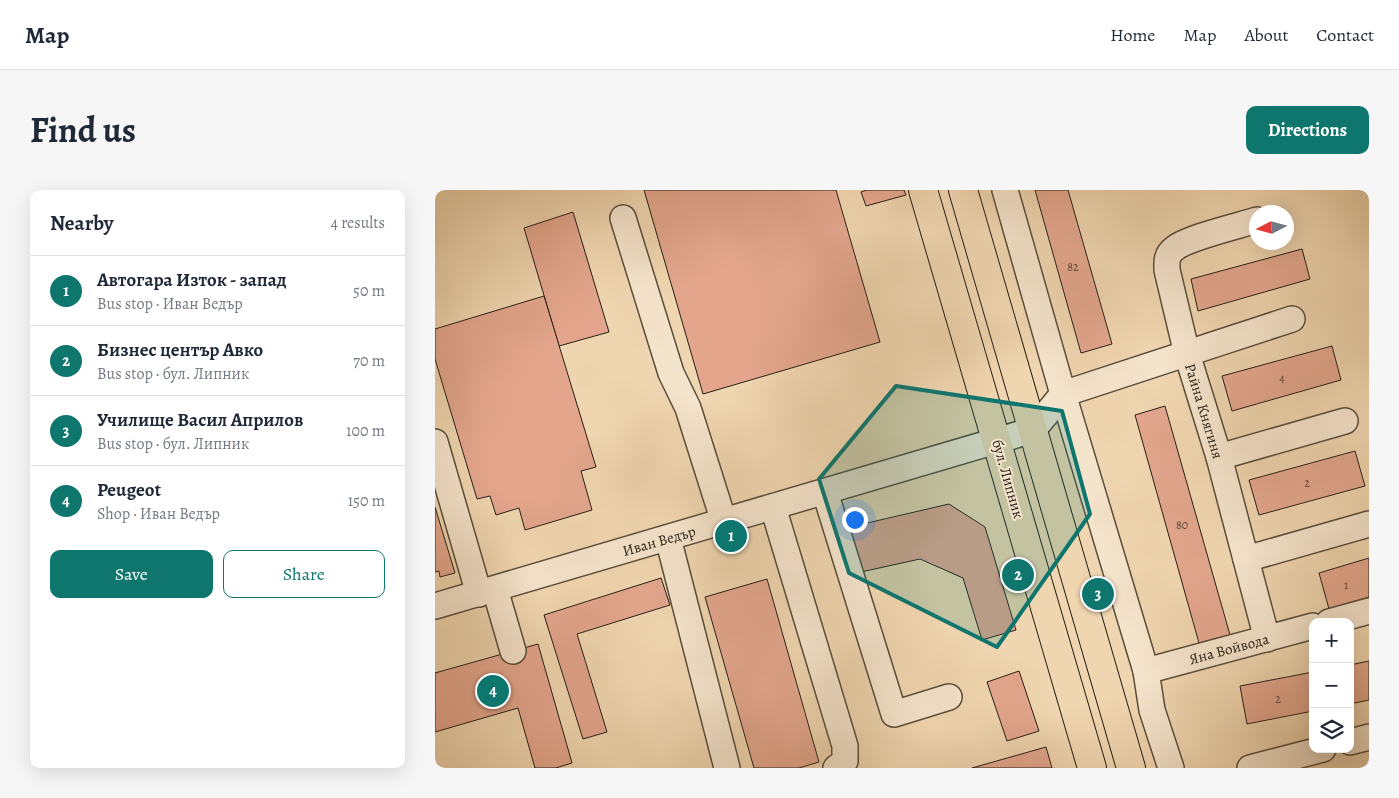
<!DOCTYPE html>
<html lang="en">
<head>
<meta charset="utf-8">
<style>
	:root { --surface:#fff; --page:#f6f6f7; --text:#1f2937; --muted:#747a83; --line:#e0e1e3; --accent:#0f766e }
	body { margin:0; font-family:Alegreya,serif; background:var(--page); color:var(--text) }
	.controls { position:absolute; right:15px; bottom:15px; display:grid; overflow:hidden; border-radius:10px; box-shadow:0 5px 20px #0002 }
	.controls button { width:45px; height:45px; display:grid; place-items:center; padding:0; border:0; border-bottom:1px solid var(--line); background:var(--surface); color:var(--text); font:25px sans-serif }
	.compass { position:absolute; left:814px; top:15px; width:45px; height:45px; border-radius:50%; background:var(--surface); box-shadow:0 5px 20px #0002; rotate:264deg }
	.you { position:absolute; left:419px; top:329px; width:18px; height:18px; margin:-12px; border:4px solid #fff; border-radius:50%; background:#1a73e8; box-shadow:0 0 0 8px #1a73e833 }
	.badge { display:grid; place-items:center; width:32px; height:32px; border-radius:50%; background:var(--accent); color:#fff; font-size:16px; font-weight:700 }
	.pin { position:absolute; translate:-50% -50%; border:2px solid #fff; box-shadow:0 1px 5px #0006 }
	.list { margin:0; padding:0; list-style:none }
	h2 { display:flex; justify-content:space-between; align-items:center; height:65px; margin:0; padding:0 20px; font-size:21px }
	h2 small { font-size:16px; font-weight:400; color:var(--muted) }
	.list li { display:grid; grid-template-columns:32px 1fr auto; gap:15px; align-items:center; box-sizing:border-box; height:70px; padding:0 20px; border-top:1px solid var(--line) }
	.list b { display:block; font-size:19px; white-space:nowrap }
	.list p { margin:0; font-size:16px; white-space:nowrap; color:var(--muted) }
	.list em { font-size:16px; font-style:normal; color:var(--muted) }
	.actions { display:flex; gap:10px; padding:15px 20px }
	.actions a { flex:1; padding:11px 0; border:1px solid var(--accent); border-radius:10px; text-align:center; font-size:18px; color:var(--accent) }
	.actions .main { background:var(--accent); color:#fff }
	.icon { flex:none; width:28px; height:28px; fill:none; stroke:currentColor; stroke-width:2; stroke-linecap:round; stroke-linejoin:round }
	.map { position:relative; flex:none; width:934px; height:578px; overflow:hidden; border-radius:10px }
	header { display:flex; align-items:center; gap:30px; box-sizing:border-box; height:70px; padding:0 25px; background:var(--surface); border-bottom:1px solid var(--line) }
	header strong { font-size:24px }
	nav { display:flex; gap:28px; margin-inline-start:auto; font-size:18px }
	.intro { display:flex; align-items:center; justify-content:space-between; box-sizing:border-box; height:120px; padding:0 30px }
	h1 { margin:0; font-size:35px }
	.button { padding:12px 22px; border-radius:10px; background:var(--accent); color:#fff; font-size:18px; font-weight:700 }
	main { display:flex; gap:30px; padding:0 30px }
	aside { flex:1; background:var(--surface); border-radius:10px; box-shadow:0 5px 20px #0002 }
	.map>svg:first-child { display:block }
	.building { fill:#e3a68d; stroke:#272016 }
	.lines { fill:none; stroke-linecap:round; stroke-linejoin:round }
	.minor-casing { stroke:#594e3c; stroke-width:28 }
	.major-casing { stroke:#272016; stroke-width:30 }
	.minor { stroke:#f5e4cc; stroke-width:25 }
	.major { stroke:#f0d6b0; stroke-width:28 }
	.marked { fill:#0f766e; fill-opacity:0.2; stroke:#0f766e; stroke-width:4; stroke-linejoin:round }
	.labels { text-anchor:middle; stroke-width:4; stroke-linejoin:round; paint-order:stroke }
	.number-label { font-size:12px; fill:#564234 }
	.street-label { font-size:15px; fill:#272016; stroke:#f5e4cc }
</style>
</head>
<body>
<header>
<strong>Map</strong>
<nav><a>Home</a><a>Map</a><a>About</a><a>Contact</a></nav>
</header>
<div class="intro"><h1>Find us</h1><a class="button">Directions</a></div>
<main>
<aside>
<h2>Nearby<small>4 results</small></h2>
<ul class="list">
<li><span class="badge">1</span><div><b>Автогара Изток - запад</b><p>Bus stop · Иван Ведър</p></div><em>50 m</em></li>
<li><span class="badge">2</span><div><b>Бизнес център Авко</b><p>Bus stop · бул. Липник</p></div><em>70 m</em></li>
<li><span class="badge">3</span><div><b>Училище Васил Априлов</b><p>Bus stop · бул. Липник</p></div><em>100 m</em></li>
<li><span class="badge">4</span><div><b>Peugeot</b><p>Shop · Иван Ведър</p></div><em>150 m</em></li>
</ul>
<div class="actions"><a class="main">Save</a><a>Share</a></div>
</aside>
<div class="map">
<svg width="934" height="578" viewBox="0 0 934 578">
	<rect width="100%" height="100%" fill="#f0d6b0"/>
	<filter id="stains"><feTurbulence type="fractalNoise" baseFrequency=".004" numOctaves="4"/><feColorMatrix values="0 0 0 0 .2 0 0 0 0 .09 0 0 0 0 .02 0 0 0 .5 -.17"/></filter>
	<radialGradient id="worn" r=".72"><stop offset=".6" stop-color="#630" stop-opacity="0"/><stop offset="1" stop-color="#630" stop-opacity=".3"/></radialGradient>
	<g class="building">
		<path d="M 209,0 L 401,0 L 445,152 L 268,204 Z"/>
		<path d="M 432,0 L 469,0 L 471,5 L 431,16 L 426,2 Z"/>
		<path d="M 600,0 L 633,0 L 677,154 L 646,163 Z"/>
		<path d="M 138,22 L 174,142 L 124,156 L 89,38 Z"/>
		<path d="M 867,59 L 875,89 L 763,121 L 756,89 Z"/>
		<path d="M 109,106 L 161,277 L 146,281 L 157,320 L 90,340 L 84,318 L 61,325 L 55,306 L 42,309 L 0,169 L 0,139 Z"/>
		<path d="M 897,156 L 906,190 L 797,221 L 787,186 Z"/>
		<path d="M 730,216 L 795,445 L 764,453 L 700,225 Z"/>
		<path d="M 920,261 L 930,296 L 824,325 L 814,290 Z"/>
		<path d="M 514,314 L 550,337 L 581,440 L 547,450 L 528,388 L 485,369 L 426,382 L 415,337 Z"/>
		<path d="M 0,317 L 20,383 L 5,387 L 4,381 L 0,382 Z"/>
		<path d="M 934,368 L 934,407 L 894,419 L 884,383 Z"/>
		<path d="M 226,388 L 235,415 L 142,444 L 172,542 L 148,549 L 109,425 Z"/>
		<path d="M 332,389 L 384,572 L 364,578 L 319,578 L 270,407 Z"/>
		<path d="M 103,454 L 137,573 L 121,578 L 100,578 L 83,518 L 0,542 L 0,483 Z"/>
		<path d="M 934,471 L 934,510 L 915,514 L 915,475 Z"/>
		<path d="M 584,481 L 604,541 L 572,551 L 552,492 Z"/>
		<path d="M 878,482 L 878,521 L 812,534 L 805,496 Z"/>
		<path d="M 611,557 L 617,578 L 537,578 Z"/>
	</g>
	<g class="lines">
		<g class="minor-casing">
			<g id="minor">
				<path d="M 570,0 L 628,204 L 711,481 L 717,520 L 736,578"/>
				<path d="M 188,28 L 236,183 L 253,218 L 289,332"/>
				<path d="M 822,30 C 803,36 751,48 739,59 C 731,65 732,72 732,80 L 752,164 L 784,267 L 832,449"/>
				<path d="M 0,252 L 44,404"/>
				<path d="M 784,267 L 910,231"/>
				<path d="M 390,302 L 459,524 L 514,507"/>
				<path d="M 338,317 L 410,556 L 410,571 L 401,578"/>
				<path d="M 233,348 L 292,578"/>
				<path d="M 811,369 L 934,334"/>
				<path d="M 60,399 L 78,461"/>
				<path d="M 0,416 L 598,240 L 628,204 L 857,129"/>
				<path d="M 894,432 L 934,421"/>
				<path d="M 711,481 L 878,436"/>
				<path d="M 915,552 L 934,547"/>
				<path d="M 815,578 L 888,559"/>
			</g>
		</g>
		<g class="major-casing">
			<g id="major">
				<path d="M 488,0 L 657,578"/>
				<path d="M 528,0 L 696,578"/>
			</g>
		</g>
		<use href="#minor" class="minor"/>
		<use href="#major" class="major"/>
	</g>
	<path class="marked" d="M 461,196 L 627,221 L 655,324 L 562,457 L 414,383 L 384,289 Z"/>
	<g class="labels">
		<g class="number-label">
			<text x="638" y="81">82</text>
			<text x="847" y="192">4</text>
			<text x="872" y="297">2</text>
			<text x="747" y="339">80</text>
			<text x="911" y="399">1</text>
			<text x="843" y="513">2</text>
		</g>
		<g class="street-label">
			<text transform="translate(769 221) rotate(73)" y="5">Райна Княгиня</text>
			<text transform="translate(573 289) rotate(74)" y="5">бул. Липник</text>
			<text transform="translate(224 351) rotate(-16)" y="5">Иван Ведър</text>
			<text transform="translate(794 459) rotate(-15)" y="5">Яна Войвода</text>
		</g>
	</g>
	<rect width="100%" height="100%" filter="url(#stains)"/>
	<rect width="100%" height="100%" fill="url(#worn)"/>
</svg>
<div class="controls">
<button>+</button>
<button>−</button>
<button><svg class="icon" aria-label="layers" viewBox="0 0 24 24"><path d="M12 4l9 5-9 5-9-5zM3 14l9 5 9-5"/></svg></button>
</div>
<svg class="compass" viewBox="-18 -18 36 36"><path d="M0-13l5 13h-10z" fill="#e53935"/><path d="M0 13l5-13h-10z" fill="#747a83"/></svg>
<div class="you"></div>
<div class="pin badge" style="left:296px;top:346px">1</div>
<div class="pin badge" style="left:583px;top:385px">2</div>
<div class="pin badge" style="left:663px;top:404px">3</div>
<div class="pin badge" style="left:58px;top:501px">4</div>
</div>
</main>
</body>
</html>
